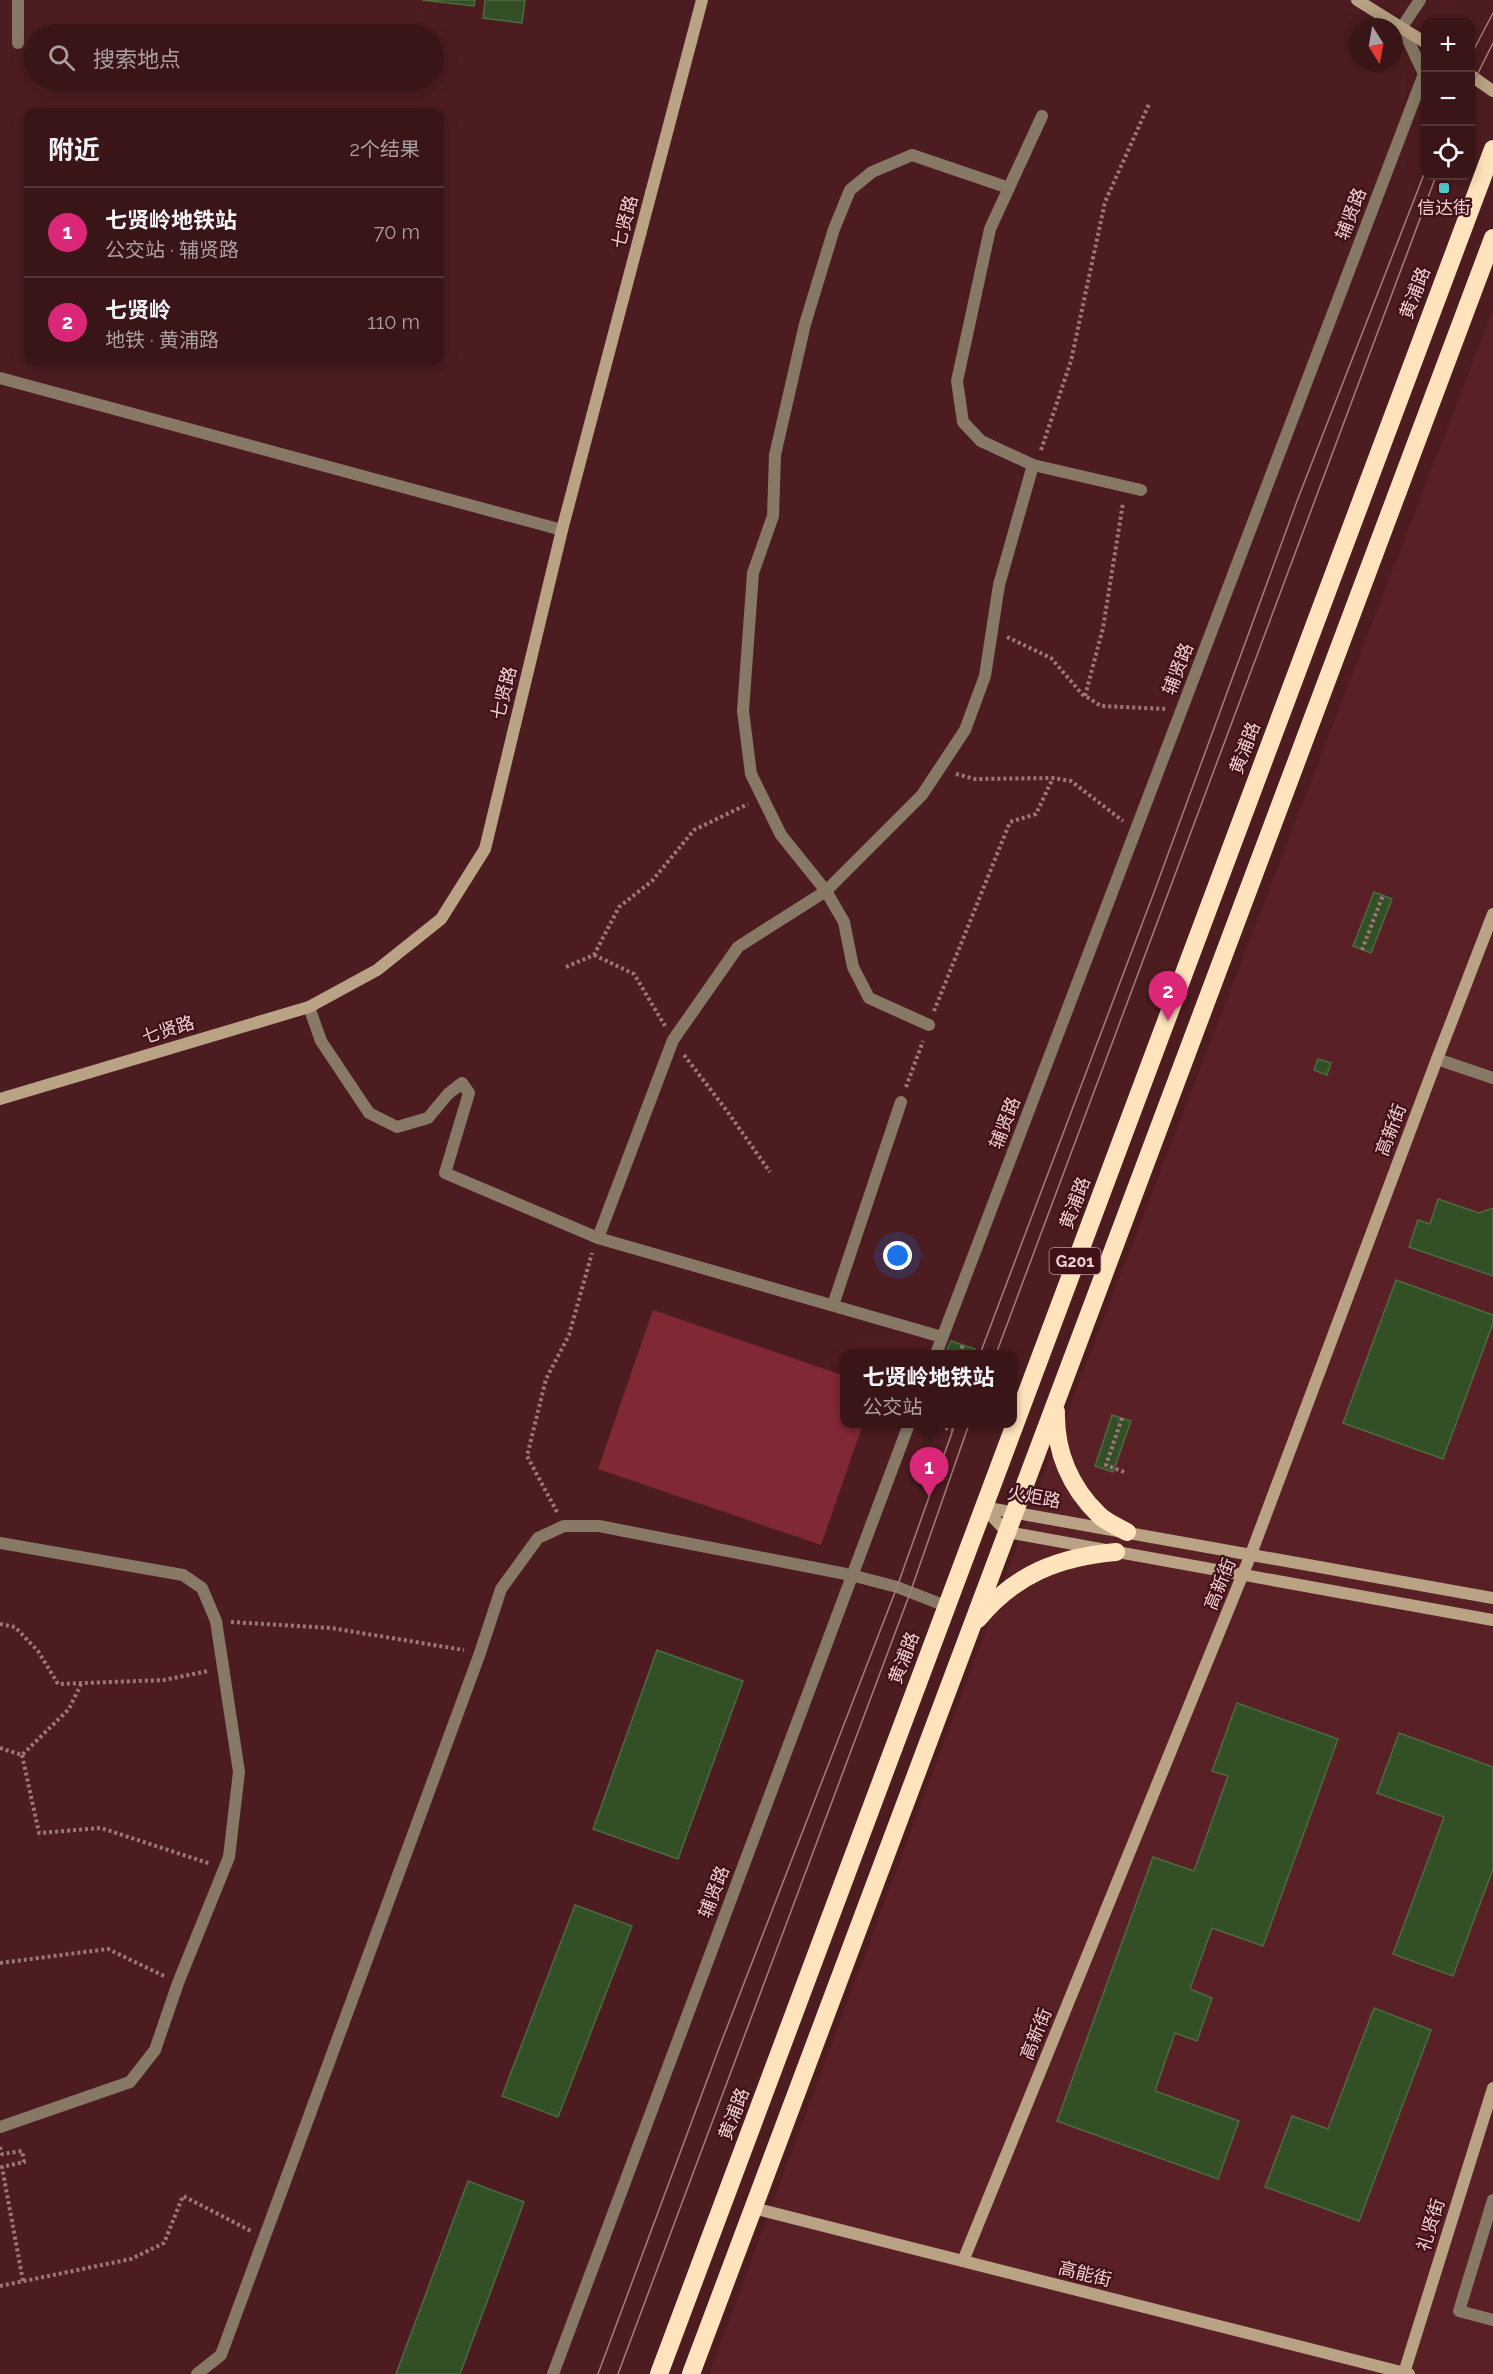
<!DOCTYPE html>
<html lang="zh">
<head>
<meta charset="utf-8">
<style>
	:root { --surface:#391518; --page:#401e21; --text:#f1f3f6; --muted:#ab9fa2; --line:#533437; --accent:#db2777 }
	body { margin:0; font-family:Raleway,"Noto Sans SC",sans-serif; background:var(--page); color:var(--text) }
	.controls { position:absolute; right:18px; top:18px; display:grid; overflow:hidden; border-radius:12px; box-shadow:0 3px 15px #0003 }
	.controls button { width:54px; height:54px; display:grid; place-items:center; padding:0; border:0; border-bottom:2px solid var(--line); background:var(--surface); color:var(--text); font:30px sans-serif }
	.compass { position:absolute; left:1349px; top:18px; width:54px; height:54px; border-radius:50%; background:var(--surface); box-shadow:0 3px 15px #0003; rotate:169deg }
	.you { position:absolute; left:898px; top:1256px; width:21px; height:21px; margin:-15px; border:4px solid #fff; border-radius:50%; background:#1a73e8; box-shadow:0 0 0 9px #1a73e833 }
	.badge { display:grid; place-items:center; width:39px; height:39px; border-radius:50%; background:var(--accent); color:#fff; font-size:20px; font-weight:700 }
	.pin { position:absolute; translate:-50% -50px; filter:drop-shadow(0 2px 3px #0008) }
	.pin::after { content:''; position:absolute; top:32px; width:21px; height:18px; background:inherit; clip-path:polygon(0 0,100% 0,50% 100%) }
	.popup { position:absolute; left:840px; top:1350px; width:177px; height:78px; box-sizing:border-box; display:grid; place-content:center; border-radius:12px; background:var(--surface); filter:drop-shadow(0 2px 4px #0005); font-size:20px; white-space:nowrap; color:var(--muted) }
	.popup b { font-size:22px; color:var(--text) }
	.popup::after { content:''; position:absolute; left:50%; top:100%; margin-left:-12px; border:12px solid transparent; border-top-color:var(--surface) }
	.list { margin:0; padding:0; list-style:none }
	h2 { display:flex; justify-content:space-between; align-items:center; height:78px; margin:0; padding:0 24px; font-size:26px }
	h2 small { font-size:20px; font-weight:400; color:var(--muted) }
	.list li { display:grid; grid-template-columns:39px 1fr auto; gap:18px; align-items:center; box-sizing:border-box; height:90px; padding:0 24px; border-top:2px solid var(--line) }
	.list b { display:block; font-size:22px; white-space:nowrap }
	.list p { margin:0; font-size:20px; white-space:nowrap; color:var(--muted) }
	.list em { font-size:20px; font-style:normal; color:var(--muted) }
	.icon { flex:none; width:33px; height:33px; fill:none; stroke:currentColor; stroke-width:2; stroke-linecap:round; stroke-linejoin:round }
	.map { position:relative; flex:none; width:1493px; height:2374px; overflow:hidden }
	.search { position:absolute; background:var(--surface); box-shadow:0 3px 15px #0003; left:24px; top:24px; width:420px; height:66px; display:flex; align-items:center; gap:15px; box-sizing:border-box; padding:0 21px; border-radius:33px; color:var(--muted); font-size:22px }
	.panel { position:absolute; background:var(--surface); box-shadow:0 3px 15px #0003; left:24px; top:108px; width:420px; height:258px; border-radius:12px }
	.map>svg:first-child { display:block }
	.built { fill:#592026 }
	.green { fill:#802834 }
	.building { fill:#324f26; stroke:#4d6a40; stroke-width:1.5 }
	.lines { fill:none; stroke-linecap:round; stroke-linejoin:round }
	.path { stroke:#9e7678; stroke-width:4; stroke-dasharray:3 3; stroke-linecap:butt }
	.lane { stroke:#877966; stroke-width:12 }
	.street { stroke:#877966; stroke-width:12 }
	.secondary { stroke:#b9a384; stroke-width:12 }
	.highway { stroke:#fee3bc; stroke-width:18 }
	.tram { stroke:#a67e80; stroke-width:1.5 }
	.poi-dot { fill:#52cdcf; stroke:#411117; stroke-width:2 }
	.labels { text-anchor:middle; stroke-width:4.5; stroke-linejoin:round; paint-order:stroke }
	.shield { fill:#411117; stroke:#bd979a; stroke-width:1.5 }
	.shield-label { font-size:16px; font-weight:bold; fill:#f2d1d2 }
	.poi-label { font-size:18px; fill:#f2d1d2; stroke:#411117 }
	.street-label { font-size:18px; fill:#f2d1d2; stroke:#411117 }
</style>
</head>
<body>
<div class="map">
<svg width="1493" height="2374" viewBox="0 0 1493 2374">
	<rect width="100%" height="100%" fill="#4c1c20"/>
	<path class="built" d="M 1493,310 L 1493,2374 L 709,2374 L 1047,1465 Z"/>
	<path class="green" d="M 653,1310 L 845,1376 L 845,1424 L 863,1424 L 821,1545 L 598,1469 Z"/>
	<g class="building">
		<path d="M 422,0 L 475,0 L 474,6 Z"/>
		<path d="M 485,0 L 525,0 L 522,23 L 483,18 Z"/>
		<path d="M 1374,892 L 1392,899 L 1371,953 L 1353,946 Z"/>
		<path d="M 1318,1059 L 1331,1063 L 1327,1075 L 1314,1070 Z"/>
		<path d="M 1438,1199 L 1479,1213 L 1493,1208 L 1493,1276 L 1409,1247 L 1418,1220 L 1430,1224 Z"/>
		<path d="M 1396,1280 L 1493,1315 L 1493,1323 L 1443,1459 L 1343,1423 Z"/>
		<path d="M 951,1341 L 975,1349 L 973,1354 L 945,1354 Z"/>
		<path d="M 1112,1415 L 1131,1421 L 1113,1472 L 1095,1466 Z"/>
		<path d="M 657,1650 L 743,1681 L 678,1859 L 593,1829 Z"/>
		<path d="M 1237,1703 L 1338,1739 L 1263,1946 L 1212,1928 L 1190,1989 L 1212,1998 L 1197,2041 L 1175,2033 L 1155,2091 L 1239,2121 L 1218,2179 L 1057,2121 L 1153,1857 L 1194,1871 L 1228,1776 L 1212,1771 Z"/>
		<path d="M 1399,1733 L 1493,1767 L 1493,1869 L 1453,1976 L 1393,1954 L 1444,1817 L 1377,1793 Z"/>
		<path d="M 575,1905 L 632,1926 L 558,2117 L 502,2096 Z"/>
		<path d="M 1374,2008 L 1431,2030 L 1359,2221 L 1265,2187 L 1292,2116 L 1328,2129 Z"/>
		<path d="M 468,2181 L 524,2202 L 460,2374 L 396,2374 Z"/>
	</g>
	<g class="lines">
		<g class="path">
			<path d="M 1041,450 L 1071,361 L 1105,202 L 1149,104"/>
			<path d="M 1007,637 L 1051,658 L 1082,694 L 1101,706 L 1166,709"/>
			<path d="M 1085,696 L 1103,628 L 1123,503"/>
			<path d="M 956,774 L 975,779 L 1053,778 L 1071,781 L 1123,821"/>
			<path d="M 1362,950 L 1383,895"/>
			<path d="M 594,955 L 634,974 L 665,1026"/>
			<path d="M 566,967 L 594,955 L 619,907 L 652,881 L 694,830 L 748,804"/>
			<path d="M 934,1011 L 1010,822 L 1036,814 L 1053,778"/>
			<path d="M 684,1055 L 727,1111 L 770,1172"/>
			<path d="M 906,1087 L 923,1041"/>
			<path d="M 959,1354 L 963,1345"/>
			<path d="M 1122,1418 L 1106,1465 L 1124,1472"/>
			<path d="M 934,1424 L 952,1430"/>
			<path d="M 557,1512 L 527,1456 L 546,1379 L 569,1335 L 592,1253"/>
			<path d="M 231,1622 L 331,1628 L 464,1650"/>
			<path d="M 0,1624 L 15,1627 L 38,1651 L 58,1684 L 164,1680 L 208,1671"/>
			<path d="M 0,1748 L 22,1755 L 69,1709 L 81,1684"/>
			<path d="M 22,1755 L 39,1833 L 101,1828 L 211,1864"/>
			<path d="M 0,1963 L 108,1949 L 164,1976"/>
			<path d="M 0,2147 L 2,2154 L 22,2151 L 24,2162 L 2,2167 L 23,2281"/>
			<path d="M 0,2286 L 131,2259 L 164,2243 L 183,2196 L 251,2231"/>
		</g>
		<path class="lane" d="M 1493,2200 L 1459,2311 L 1493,2320"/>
		<g class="street">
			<path d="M 18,43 L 18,0"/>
			<path d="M 1042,116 L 990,229 L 957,381 L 963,422 L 981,441 L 1033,465 L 1141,490"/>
			<path d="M 0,378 L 562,530"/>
			<path d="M 309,1007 L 321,1041 L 369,1113 L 397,1127 L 428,1118 L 448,1094 L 462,1083 L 469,1093 L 445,1173 L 598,1238 L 942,1337"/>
			<path d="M 929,1025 L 869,998 L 853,967 L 844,922 L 826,891 L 781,835 L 751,774 L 743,711 L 753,573 L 773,516 L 775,455 L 805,324 L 834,229 L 850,190 L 872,172 L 912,155 L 1009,188"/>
			<path d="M 1437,1059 L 1493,1078"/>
			<path d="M 598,1238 L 673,1040 L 738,947 L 826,891 L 922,795 L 965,730 L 985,676 L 999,585 L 1033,465"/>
			<path d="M 833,1305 L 901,1102"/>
			<path d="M 936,1354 L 1424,74 L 1402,27 L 1420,0"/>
			<path d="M 0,1543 L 183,1575 L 202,1588 L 216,1621 L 239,1772 L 229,1857 L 178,1983 L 155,2050 L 130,2082 L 0,2127"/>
			<path d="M 197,2374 L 221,2355 L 480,1653 L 501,1589 L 538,1538 L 564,1526 L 599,1526 L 851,1575 L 897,1587 L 946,1606"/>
			<path d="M 553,2374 L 909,1424"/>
		</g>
		<g class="secondary">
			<path d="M 1357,0 L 1426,43"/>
			<path d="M 1470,75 L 1493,91"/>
			<path d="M 0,1099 L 309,1007 L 377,970 L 441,919 L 485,849 L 562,530 L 702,0"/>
			<path d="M 983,1507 L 1007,1532 L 1493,1620"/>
			<path d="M 983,1507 L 1493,1598"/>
			<path d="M 753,2208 L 1409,2374"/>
			<path d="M 963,2261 L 1251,1554 L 1437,1059 L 1493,914"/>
			<path d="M 1404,2373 L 1493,2088"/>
		</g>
		<g class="highway">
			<path d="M 1056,1412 C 1055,1451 1070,1487 1099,1515 C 1106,1522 1118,1527 1127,1532"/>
			<path d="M 978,1619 C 1015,1574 1059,1557 1116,1552"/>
			<path d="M 659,2374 L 1493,149"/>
			<path d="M 691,2374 L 1493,238"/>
		</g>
		<g class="tram">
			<path d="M 1470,57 L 1493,13"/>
			<path d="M 1470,89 L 1493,43"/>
			<path d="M 980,1354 L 1156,887 L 1297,501 L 1426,169"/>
			<path d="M 996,1354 L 1436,176"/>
			<path d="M 598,2374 L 719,2048 L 897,1587 L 955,1424"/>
			<path d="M 618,2374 L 910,1593 L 969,1424"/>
		</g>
	</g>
	<rect class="poi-dot" x="1438" y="182" width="12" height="12" rx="3"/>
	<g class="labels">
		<rect class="shield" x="1049.5" y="1248" width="51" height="26" rx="4.5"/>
		<g class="shield-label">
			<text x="1075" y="1267">G201</text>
		</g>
		<g class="poi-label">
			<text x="1444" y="214">信达街</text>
		</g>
		<g class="street-label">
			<text transform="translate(1351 214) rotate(-69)" y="6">辅贤路</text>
			<text transform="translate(625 222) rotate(-75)" y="6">七贤路</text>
			<text transform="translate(1415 293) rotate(-69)" y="6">黄浦路</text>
			<text transform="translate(1178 669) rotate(-69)" y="6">辅贤路</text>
			<text transform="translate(504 693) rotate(-76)" y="6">七贤路</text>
			<text transform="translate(1245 748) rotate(-69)" y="6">黄浦路</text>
			<text transform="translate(168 1030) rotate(-17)" y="6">七贤路</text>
			<text transform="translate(1005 1123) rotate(-69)" y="6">辅贤路</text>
			<text transform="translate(1391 1130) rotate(-69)" y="6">高新街</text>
			<text transform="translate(1075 1203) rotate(-69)" y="6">黄浦路</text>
			<text transform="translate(1034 1497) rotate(10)" y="6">火炬路</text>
			<text transform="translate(1220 1584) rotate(-68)" y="6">高新街</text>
			<text transform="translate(904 1658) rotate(-69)" y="6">黄浦路</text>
			<text transform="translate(714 1892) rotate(-69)" y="6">辅贤路</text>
			<text transform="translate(1036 2034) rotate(-68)" y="6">高新街</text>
			<text transform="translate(734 2114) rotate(-69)" y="6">黄浦路</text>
			<text transform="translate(1431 2225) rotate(-73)" y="6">礼贤街</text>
			<text transform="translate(1085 2274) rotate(14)" y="6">高能街</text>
		</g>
	</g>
</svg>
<div class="controls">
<button>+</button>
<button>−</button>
<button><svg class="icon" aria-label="locate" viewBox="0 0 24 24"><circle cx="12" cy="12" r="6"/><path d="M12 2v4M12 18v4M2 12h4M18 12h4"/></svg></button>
</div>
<svg class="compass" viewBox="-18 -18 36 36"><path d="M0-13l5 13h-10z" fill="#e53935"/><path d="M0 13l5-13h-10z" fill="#ab9fa2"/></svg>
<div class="you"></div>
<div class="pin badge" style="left:929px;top:1497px">1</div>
<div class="popup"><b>七贤岭地铁站</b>公交站</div>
<div class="pin badge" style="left:1168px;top:1021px">2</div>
<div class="search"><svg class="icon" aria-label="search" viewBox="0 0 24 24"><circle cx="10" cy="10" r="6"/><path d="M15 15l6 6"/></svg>搜索地点</div>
<section class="panel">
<h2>附近<small>2个结果</small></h2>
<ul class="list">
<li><span class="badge">1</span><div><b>七贤岭地铁站</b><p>公交站 · 辅贤路</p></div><em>70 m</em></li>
<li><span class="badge">2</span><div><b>七贤岭</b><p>地铁 · 黄浦路</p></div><em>110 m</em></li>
</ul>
</section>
</div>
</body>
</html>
